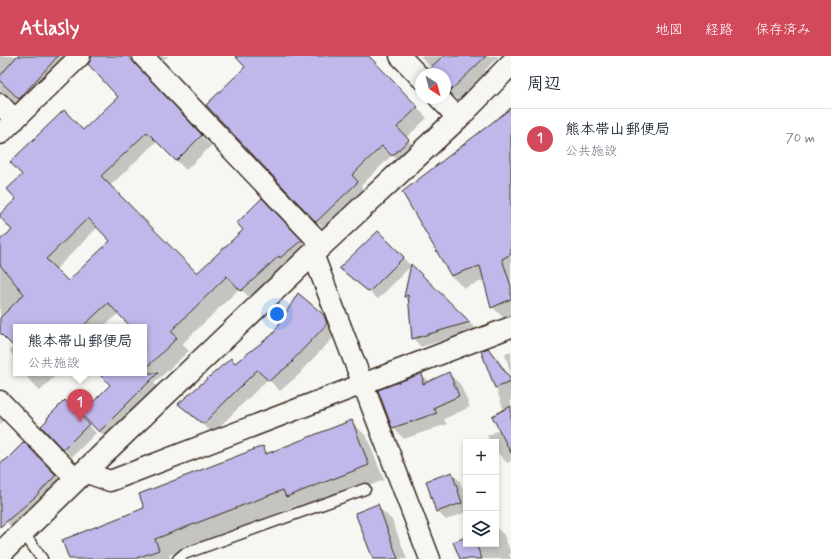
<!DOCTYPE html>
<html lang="ja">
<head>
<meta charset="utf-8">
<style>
	:root { --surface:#fff; --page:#f2f2f3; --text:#1f2937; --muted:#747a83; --line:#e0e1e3; --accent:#d1495b }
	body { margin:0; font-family:Mynerve,"Klee One",sans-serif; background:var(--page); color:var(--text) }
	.controls { position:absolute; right:12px; bottom:12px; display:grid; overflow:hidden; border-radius:0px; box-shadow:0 2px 6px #0003 }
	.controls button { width:36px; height:36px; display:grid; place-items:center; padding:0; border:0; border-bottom:1px solid var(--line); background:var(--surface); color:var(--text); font:20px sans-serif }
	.compass { position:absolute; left:415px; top:12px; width:36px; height:36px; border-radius:50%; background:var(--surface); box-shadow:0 2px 6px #0003; rotate:144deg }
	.you { position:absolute; left:277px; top:258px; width:14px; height:14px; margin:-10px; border:3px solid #fff; border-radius:50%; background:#1a73e8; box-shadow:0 0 0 6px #1a73e833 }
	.badge { display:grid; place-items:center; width:26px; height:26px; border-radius:50%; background:var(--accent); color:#fff; font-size:13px; font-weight:700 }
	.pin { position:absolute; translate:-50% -33px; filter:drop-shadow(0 1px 2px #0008) }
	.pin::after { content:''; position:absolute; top:21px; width:14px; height:12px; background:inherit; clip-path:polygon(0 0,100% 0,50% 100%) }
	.popup { position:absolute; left:13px; top:268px; width:134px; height:52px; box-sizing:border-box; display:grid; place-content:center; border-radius:0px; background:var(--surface); filter:drop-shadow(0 1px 3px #0005); font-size:13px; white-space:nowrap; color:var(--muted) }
	.popup b { font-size:15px; color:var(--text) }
	.popup::after { content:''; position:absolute; left:50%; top:100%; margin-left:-8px; border:8px solid transparent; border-top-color:var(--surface) }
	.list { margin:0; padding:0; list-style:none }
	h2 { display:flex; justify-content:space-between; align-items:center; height:52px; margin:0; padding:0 16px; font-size:17px }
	h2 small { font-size:13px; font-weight:400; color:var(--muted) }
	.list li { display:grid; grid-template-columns:26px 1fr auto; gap:12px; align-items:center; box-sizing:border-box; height:60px; padding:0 16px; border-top:1px solid var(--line) }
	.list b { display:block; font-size:15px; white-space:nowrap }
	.list p { margin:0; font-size:13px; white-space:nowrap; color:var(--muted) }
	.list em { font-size:13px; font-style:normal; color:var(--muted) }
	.icon { flex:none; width:22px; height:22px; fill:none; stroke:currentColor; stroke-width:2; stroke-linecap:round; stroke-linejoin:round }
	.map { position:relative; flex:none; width:511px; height:503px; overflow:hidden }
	header { display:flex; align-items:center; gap:24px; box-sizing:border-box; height:56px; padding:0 20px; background:var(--accent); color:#fff }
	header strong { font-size:19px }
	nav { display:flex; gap:22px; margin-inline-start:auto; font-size:14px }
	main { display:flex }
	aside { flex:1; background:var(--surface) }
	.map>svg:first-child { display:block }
	.shadow { fill:#0003; fill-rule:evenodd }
	.building { fill:#c0b8ea; stroke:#3b2a1e; fill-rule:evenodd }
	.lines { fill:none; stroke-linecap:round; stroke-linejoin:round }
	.service-casing { stroke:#3b2a1e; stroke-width:13 }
	.minor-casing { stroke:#3b2a1e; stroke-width:23 }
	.tertiary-casing { stroke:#3b2a1e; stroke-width:25 }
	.service { stroke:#f6f6f2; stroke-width:10 }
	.minor { stroke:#f6f6f2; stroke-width:20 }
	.tertiary { stroke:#f6f6f2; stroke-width:22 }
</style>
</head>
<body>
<header>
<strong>Atlasly</strong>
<nav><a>地図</a><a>経路</a><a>保存済み</a></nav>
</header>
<main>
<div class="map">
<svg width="511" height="503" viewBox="0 0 511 503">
	<rect width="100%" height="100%" fill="#f6f6f2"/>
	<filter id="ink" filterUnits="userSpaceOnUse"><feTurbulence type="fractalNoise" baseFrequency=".025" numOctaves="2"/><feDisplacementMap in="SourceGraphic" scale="8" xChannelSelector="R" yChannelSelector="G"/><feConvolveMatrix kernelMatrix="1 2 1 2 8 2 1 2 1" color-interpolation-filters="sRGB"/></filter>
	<g filter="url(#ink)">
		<g class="shadow">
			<path d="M 0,0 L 85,0 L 29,53 L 19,43 L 15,47 L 8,46 L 0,53 Z"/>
			<path d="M 92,0 L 148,0 L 142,8 L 142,14 L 145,19 L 211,90 L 186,114 L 157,85 L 110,130 L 181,202 L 103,271 L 16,271 L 16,304 L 10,295 L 14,290 L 0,276 L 0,191 L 48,210 L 0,160 L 84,75 L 120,41 L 92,3 ZM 98,171 L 112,185 L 68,227 L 55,214 Z"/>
			<path d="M 159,0 L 168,0 L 164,4 Z"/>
			<path d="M 235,0 L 368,0 L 427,62 L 406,82 L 418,94 L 403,110 L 392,99 L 361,130 L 368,136 L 327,176 L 207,49 L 246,12 Z"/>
			<path d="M 420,0 L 499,0 L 485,14 L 486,16 L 458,44 L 445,32 L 445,18 L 432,18 L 432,12 Z"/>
			<path d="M 511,54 L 511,260 L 505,263 L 492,251 L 485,224 L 464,232 L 451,220 Z"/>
			<path d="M 274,156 L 313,197 L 254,246 L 240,232 L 182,288 L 189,295 L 154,327 L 163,336 L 112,388 L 83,358 L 112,329 L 100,317 L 144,317 L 144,271 L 128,271 L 189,211 L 197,219 Z"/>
			<path d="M 378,177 L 411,210 L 378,243 L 349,220 L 340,212 Z"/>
			<path d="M 411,210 L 477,274 L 421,291 L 413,282 L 410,246 L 405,241 Z"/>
			<path d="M 323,259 L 334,270 L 337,278 L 301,315 L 302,316 L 280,335 L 268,323 L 213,377 L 189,358 L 180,348 L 236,308 Z"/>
			<path d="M 488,293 L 498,303 L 511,322 L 511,405 L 507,407 L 496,395 L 496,386 L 491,386 L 487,380 L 500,373 L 504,355 L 483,295 Z"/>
			<path d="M 511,296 L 511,319 L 505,298 Z"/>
			<path d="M 24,317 L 58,317 L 40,335 L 30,325 Z"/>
			<path d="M 448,317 L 460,328 L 470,351 L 444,363 L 447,368 L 404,383 L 393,372 L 379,335 L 422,319 L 430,326 Z"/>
			<path d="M 65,345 L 96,377 L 72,401 L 42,370 Z"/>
			<path d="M 0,362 L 3,365 L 0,368 Z"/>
			<path d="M 352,366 L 367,381 L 384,424 L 302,456 L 296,450 L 169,499 L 171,503 L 70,503 L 146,453 L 263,392 L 269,397 Z"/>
			<path d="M 24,388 L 64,428 L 15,474 L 6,466 L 0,457 L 0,409 L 5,405 Z"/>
			<path d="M 451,417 L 460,425 L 466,444 L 466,456 L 446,464 L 437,455 Z"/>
			<path d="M 377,450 L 392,464 L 407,503 L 374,503 Z"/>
			<path d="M 496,471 L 504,479 L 511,497 L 511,498 L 509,498 L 511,503 L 461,503 L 466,482 L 466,488 L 496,488 Z"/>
		</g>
		<g class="building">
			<path d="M 17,0 L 58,0 L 19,43 L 0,25 L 0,20 Z"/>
			<path d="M 91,0 L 128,0 L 202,79 L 176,105 L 147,76 L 101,120 L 197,217 L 243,174 L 237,167 L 262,142 L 302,184 L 280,202 L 279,200 L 241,235 L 227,220 L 171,275 L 177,282 L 144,314 L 144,271 L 131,271 L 108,247 L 82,271 L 16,271 L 16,293 L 0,277 L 0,262 L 24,238 L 0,209 L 0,184 L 12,174 L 0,161 L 0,158 L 16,143 L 7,133 L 22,119 L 10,106 L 64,54 L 83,74 L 118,41 L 88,8 L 91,3 ZM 88,162 L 110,185 L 68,225 L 46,203 Z"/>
			<path d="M 235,0 L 369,0 L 418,51 L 397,71 L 409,84 L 392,100 L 382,90 L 352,119 L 358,126 L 316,166 L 206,49 L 245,11 Z"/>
			<path d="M 443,0 L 486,0 L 449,36 L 445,33 L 445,18 L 432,18 L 429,13 Z"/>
			<path d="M 511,52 L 511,198 L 502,203 L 511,230 L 511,243 L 491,252 L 480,210 L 461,216 L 451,220 L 402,136 Z"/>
			<path d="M 378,175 L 404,201 L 369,236 L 339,212 Z"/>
			<path d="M 411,208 L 470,266 L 412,283 L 408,239 L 404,241 Z"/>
			<path d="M 298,237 L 324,259 L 327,268 L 292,305 L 293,306 L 269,325 L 257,314 L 203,368 L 178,348 L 231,302 L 235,307 L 273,278 Z"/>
			<path d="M 488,292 L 511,324 L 511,326 L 495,332 L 481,295 Z"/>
			<path d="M 449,316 L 459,340 L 433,352 L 437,357 L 392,372 L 378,334 L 422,317 L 423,328 Z"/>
			<path d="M 98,317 L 158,317 L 99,376 L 81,358 L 110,329 Z"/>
			<path d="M 65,344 L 89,368 L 63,394 L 41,370 L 48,363 L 47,362 Z"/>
			<path d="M 511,350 L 511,397 L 492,360 Z"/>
			<path d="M 352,364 L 369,409 L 286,441 L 283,434 L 155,483 L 159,494 L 134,503 L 69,503 L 62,484 L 144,452 L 139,438 L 263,390 L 266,398 Z"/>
			<path d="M 24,386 L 56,419 L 35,441 L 0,471 L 0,407 L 6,404 Z"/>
			<path d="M 452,416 L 462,447 L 436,456 L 426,425 Z"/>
			<path d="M 378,448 L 398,503 L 373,503 L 355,457 Z"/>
			<path d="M 466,481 L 466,488 L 476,488 L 482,503 L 460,503 L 453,486 Z"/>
		</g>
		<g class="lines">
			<g class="service-casing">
				<g id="service">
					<path d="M 23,476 L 42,503"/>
					<path d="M 178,503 L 184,498 L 365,433"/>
				</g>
			</g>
			<g class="minor-casing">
				<g id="minor">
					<path d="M 143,0 L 322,189"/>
					<path d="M 400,0 L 421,22"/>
					<path d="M 439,42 L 458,62"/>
					<path d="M 0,48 L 15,64"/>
					<path d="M 0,78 L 80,0"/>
					<path d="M 313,198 L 430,503"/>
					<path d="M 0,345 L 76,423"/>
					<path d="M 84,416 L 110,425 L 511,271"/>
				</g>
			</g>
			<g class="tertiary-casing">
				<path id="tertiary" d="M 0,498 L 84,416 L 322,189 L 458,62 L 511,8"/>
			</g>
			<use href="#service" class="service"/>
			<use href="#minor" class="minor"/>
			<use href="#tertiary" class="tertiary"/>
		</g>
	</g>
</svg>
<div class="controls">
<button>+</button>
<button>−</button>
<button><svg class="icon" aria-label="layers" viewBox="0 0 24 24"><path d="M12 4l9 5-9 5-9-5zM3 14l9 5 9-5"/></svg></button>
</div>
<svg class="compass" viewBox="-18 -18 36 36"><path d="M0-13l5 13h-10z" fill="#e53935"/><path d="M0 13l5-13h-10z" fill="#747a83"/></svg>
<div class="you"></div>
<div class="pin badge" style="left:80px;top:366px">1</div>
<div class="popup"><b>熊本帯山郵便局</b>公共施設</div>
</div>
<aside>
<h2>周辺<small></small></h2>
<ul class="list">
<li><span class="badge">1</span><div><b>熊本帯山郵便局</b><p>公共施設</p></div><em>70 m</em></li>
</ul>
</aside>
</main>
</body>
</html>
